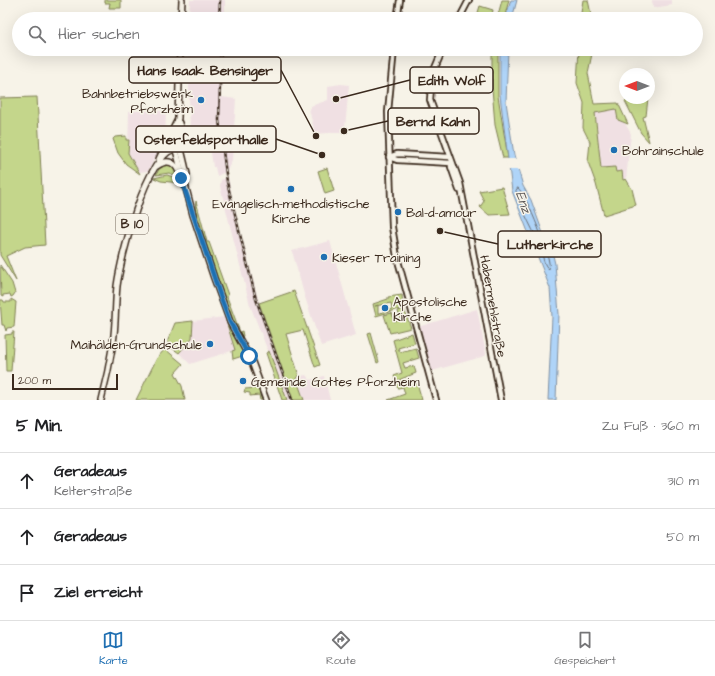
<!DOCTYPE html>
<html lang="de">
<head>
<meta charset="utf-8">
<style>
	:root { --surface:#fff; --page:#f2f2f2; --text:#202124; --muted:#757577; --line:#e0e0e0; --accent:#1f6fb2 }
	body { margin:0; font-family:"Architects Daughter",sans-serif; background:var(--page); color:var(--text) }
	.compass { position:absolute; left:619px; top:68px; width:36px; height:36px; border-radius:50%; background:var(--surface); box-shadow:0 4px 16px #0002; rotate:270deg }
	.scale { position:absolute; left:12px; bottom:10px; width:106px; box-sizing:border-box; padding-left:4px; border:2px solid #3b2a1e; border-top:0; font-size:11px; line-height:14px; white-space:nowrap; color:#3b2a1e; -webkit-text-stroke:3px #f7f3e8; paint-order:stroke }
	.stop { position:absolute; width:12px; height:12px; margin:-9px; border:3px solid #1f6fb2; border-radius:50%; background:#fff }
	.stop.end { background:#1f6fb2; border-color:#fff; box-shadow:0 1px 4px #0008 }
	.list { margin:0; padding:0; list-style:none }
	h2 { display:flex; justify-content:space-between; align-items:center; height:52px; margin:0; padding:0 16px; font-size:17px }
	h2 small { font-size:13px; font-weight:400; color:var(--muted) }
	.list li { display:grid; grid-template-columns:26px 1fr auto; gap:12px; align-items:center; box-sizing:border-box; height:56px; padding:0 16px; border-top:1px solid var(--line) }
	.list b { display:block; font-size:15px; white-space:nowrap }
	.list p { margin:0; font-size:13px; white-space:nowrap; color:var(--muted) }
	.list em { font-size:13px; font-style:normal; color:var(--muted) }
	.icon { flex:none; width:22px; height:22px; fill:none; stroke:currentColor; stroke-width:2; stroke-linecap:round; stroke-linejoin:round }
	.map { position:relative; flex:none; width:715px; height:400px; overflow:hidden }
	.search { position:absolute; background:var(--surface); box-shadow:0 4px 16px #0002; left:12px; right:12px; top:12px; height:44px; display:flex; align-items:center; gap:10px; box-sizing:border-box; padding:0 14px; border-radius:22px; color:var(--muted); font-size:15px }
	.sheet { height:220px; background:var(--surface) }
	nav { display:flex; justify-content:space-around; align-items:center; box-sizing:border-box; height:56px; border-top:1px solid var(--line); background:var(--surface); font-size:11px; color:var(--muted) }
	nav a { display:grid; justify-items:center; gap:2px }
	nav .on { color:var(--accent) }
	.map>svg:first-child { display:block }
	.built { fill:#f0e0e3 }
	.green { fill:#c4d68b; stroke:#808054; fill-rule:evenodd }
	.water { fill:#afd4f8; stroke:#8190a1 }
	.pier { fill:#f7f3e8 }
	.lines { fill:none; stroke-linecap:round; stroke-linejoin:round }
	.shore { stroke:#696e75; stroke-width:1 }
	.secondary-casing { stroke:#3b2a1e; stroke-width:8 }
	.primary-casing { stroke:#3b2a1e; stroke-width:8 }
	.secondary { stroke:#f7f3e8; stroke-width:4.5 }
	.primary { stroke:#f7f3e8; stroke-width:5 }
	.rail-casing { stroke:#3b2a1e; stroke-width:2.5 }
	.rail { stroke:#f7f3e8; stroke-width:1; stroke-dasharray:3; stroke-linecap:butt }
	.route { stroke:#1f6fb2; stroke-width:5 }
	.poi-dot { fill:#1f6fb2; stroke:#f7f3e8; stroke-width:1.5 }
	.labels { text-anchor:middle; stroke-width:3; stroke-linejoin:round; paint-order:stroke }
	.shield { fill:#f7f3e8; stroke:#73665b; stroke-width:1 }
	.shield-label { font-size:12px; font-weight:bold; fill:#3b2a1e }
	.poi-label { font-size:13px; fill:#3b2a1e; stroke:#f7f3e8; text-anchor:start }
	.street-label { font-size:13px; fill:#3b2a1e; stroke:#f7f3e8 }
	.water-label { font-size:14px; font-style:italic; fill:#585454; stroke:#f7f3e8 }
	.leader { fill:none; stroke:#3b2a1e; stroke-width:1.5 }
	.callout-dot { fill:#3b2a1e; stroke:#f7f3e8; stroke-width:1.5 }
	.callout { fill:#f7f3e8; stroke:#3b2a1e; stroke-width:1.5 }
	.callout-label { font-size:14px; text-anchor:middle; font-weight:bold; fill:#3b2a1e }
</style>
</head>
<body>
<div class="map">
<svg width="715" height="400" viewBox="0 0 715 400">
	<rect width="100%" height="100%" fill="#f7f3e8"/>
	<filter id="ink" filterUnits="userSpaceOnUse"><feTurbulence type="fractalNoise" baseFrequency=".025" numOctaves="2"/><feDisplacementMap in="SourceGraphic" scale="8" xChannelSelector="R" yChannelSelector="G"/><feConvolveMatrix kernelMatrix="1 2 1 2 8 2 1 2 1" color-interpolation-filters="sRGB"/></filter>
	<g filter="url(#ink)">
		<g class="built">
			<path d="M 190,0 L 225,0 L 225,19 L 189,19 Z"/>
			<path d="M 652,0 L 672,0 L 672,5 L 653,8 Z"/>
			<path d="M 188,49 L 223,49 L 221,97 L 236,99 L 232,160 L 227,171 L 217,176 L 215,167 L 213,167 L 210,145 L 197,147 L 194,150 L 190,132 Z"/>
			<path d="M 341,84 L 349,85 L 345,128 L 342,132 L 315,134 L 309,109 L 311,108 L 311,106 L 328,100 L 328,86 Z"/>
			<path d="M 616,109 L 618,120 L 625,123 L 631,134 L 626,179 L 624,180 L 622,171 L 616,172 L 615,167 L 601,168 L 595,113 Z"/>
			<path d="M 129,111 L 166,111 L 165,139 L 148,171 L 139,172 L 128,153 Z"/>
			<path d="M 228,177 L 234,207 L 259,303 L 293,400 L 287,400 L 250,305 L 220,186 L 221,180 Z"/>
			<path d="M 330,241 L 356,335 L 321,346 L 304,294 L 292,251 Z"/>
			<path d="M 477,309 L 486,354 L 485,356 L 432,371 L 420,327 L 421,326 Z"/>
			<path d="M 224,317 L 235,350 L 190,364 L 179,353 L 192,338 L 193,321 Z"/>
			<path d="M 306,375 L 310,380 L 324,376 L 330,400 L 304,400 L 296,377 Z"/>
		</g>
		<g class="green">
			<path d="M 105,0 L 121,0 L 121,8 L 109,8 L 110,3 L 105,3 Z"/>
			<path d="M 502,0 L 509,0 L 504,19 L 497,19 Z"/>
			<path d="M 583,0 L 588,0 L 592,19 L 580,19 Z"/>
			<path d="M 480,6 L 493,10 L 491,19 L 476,19 Z"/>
			<path d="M 492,49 L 498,49 L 498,96 L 508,158 L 503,158 L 495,125 L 492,88 Z"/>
			<path d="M 579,49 L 593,49 L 588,73 L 594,104 L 618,103 L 628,124 L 618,120 L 616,109 L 595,113 L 601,168 L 615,167 L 616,172 L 622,171 L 623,180 L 626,179 L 632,189 L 636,205 L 604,215 L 596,184 L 588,162 L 590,142 L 583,128 L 584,103 L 577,83 Z"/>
			<path d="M 37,97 L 45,245 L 25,247 L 6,256 L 16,281 L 0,255 L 0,98 Z"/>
			<path d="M 630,98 L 648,98 L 646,116 L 643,117 L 649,142 L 641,133 L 625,101 Z"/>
			<path d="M 126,136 L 126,140 L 129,140 L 128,153 L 140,174 L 126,164 L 118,153 L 113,139 L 115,137 Z"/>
			<path d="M 162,163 L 166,163 L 174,166 L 179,177 L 169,173 L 156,175 Z"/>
			<path d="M 327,168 L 334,191 L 325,194 L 318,171 Z"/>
			<path d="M 167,175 L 179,179 L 180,183 L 161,181 L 154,178 Z"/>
			<path d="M 502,187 L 510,214 L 489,215 L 480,207 L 484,201 L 479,191 Z"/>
			<path d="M 196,201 L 207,242 L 209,242 L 228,295 L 227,297 L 240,332 L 242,331 L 243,336 L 242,337 C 219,298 206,252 195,208 Z"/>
			<path d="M 0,265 L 12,283 L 15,293 L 13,296 L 11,297 L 10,294 L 3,295 L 3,297 L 1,296 Z"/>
			<path d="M 294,291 L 320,365 L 315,367 L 303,330 L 286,334 L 299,376 L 296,378 L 304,400 L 293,400 L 259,303 Z"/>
			<path d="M 402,295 L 403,308 L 376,316 L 373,304 L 388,299 L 388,297 ZM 391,303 L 392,309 L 380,313 L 378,313 L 378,305 L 375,306 Z"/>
			<path d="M 11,299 L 16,302 L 14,327 L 7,328 L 6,331 L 4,325 L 2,325 L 0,300 L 3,300 L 4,302 L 11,302 Z"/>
			<path d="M 404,309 L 411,328 L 390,333 L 384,315 L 392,313 L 394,321 L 400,320 L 398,311 Z"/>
			<path d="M 193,321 L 192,338 L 179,353 L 168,345 L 168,340 L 175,323 Z"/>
			<path d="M 226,321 L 246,355 L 233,359 L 232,351 L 235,350 Z"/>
			<path d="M 12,332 L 14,332 L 11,371 L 6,371 L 5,335 L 12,334 Z"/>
			<path d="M 371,333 L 379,362 L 377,363 L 368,334 Z"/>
			<path d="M 412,333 L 415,343 L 398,348 L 400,352 L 416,348 L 419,358 L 403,363 L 405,368 L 414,366 L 416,373 L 396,381 L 394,376 L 402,373 L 393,340 Z"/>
			<path d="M 165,349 L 183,364 L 175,373 L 182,386 L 185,400 L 136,400 L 157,358 Z"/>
			<path d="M 269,351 L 287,400 L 282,400 L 266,353 Z"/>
			<path d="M 248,357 L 262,400 L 260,400 L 259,395 L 250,396 L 250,393 L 244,392 L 245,389 L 257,388 Z"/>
			<path d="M 405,380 L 407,386 L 417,383 L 422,400 L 388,400 L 405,394 L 403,387 L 398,388 L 396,386 L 397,382 Z"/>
		</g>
		<g class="water">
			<path d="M 511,0 L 517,0 L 512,19 L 505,19 Z"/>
			<path d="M 500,49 L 508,49 L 506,102 L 514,155 L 523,186 L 531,200 L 544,236 L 552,251 L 555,264 L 559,314 L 556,400 L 548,400 L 552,317 L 550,288 L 512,191 L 500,95 Z"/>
		</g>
		<path class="pier" d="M 506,159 L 517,159 L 520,170 L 508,170 Z"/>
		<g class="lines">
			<path class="shore" d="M 518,188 C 526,193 553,261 549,269 C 544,266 543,258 542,252 C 535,231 522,213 516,191 Z"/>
			<g class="secondary-casing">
				<g id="secondary">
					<path d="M 397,19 L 400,0"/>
					<path d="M 459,19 L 469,0"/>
					<path d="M 394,49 L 388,112 L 392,227 L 397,257 L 436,400"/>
					<path d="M 443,49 L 432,75 L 430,100 L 460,183 L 501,400"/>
					<path d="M 389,157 L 397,160 L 451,163"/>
					<path d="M 389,157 L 397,154 L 449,157"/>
					<path d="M 451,163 L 451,167 L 459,190"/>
				</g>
			</g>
			<g class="primary-casing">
				<g id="primary">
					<path d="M 181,19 L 182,0"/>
					<path d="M 179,123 L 184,145 L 179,150 L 173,148 L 171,143 L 172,139 L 177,136 L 182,138"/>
					<path d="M 174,137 L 178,118 L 180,49"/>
					<path d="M 181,149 L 187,174"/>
					<path d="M 176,150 L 193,215 L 214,278 L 230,322 L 252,362 L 266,400"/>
					<path d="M 159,159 L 176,123"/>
					<path d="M 157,166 C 168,158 176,162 180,175"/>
					<path d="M 101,400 C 106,381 110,362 113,343 C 116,324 115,305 117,286 C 121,257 145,158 174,149"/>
				</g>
			</g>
			<use href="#secondary" class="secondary"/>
			<use href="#primary" class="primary"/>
			<g class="rail-casing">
				<g id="rail">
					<path d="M 219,19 L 220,0"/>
					<path d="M 221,49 L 219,120 L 227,182 L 256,299 L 292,400"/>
				</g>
			</g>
			<use href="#rail" class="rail"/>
		</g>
	</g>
	<g class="lines" filter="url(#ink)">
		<path class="route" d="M 181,178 L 222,301 L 230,322 L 249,356"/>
	</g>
	<g class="poi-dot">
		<circle cx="201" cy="100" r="4"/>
		<circle cx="614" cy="150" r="4"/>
		<circle cx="291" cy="189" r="4"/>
		<circle cx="398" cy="212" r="4"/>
		<circle cx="324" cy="257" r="4"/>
		<circle cx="385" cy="308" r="4"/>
		<circle cx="210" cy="344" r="4"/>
		<circle cx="243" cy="381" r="4"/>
	</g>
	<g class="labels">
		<rect class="shield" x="116" y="214" width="32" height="20" rx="3"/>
		<g class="shield-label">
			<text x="132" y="228">B 10</text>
		</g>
		<g class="poi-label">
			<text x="193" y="98" text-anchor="end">Bahnbetriebswerk<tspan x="193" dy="15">Pforzheim</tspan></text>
			<text x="622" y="155">Bohrainschule</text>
			<text x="291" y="208" text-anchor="middle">Evangelisch-methodistische<tspan x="291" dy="15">Kirche</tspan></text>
			<text x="406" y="217">Bal-d-amour</text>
			<text x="332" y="262">Kieser Training</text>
			<text x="393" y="306">Apostolische<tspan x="393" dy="15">Kirche</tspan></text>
			<text x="202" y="349" text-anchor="end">Maihälden-Grundschule</text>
			<text x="251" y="386">Gemeinde Gottes Pforzheim</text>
		</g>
		<g class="street-label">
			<text transform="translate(494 306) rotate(80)" y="5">Habermehlstraße</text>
		</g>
		<g class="water-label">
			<text transform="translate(524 202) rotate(71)" y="5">Enz</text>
		</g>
	</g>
	<path class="leader" d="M316 136L281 70M336 99L410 80M344 131L388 121M322 155L276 139M440 231L498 244"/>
	<g class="callout-dot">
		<circle cx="316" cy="136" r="4"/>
		<circle cx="336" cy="99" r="4"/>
		<circle cx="344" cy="131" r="4"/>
		<circle cx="322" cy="155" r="4"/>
		<circle cx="440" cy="231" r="4"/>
	</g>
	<g class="callout">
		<rect x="129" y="57" width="152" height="26" rx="4"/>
		<rect x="410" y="67" width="83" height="26" rx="4"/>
		<rect x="388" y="108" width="91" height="26" rx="4"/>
		<rect x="136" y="126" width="140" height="26" rx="4"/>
		<rect x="498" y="231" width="103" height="26" rx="4"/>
	</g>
	<g class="callout-label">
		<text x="205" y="75">Hans Isaak Bensinger</text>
		<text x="452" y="85">Edith Wolf</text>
		<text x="433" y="126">Bernd Kahn</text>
		<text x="206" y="144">Osterfeldsporthalle</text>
		<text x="550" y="249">Lutherkirche</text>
	</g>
</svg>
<svg class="compass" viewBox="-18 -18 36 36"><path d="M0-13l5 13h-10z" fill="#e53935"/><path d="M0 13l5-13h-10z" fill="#757577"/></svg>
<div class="scale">200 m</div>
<div class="stop" style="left:249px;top:356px"></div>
<div class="stop end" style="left:181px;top:178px"></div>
<div class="search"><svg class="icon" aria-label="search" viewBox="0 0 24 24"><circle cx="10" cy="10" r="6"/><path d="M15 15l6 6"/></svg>Hier suchen</div>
</div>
<section class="sheet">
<h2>5 Min.<small>Zu Fuß · 360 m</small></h2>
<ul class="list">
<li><svg class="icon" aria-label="ahead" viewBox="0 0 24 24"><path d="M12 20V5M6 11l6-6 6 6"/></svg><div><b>Geradeaus</b><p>Kelterstraße</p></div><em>310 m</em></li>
<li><svg class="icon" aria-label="ahead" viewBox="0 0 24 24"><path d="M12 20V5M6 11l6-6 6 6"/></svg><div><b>Geradeaus</b></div><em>50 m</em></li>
<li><svg class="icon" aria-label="arrive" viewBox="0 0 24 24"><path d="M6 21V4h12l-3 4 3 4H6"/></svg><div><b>Ziel erreicht</b></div></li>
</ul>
</section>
<nav>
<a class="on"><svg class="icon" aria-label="map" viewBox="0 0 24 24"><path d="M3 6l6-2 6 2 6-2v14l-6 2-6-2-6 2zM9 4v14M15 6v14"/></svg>Karte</a>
<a><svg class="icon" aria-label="directions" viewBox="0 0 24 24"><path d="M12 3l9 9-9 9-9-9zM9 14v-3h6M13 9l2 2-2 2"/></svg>Route</a>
<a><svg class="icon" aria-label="saved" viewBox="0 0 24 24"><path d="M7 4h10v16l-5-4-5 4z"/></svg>Gespeichert</a>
</nav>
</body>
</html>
